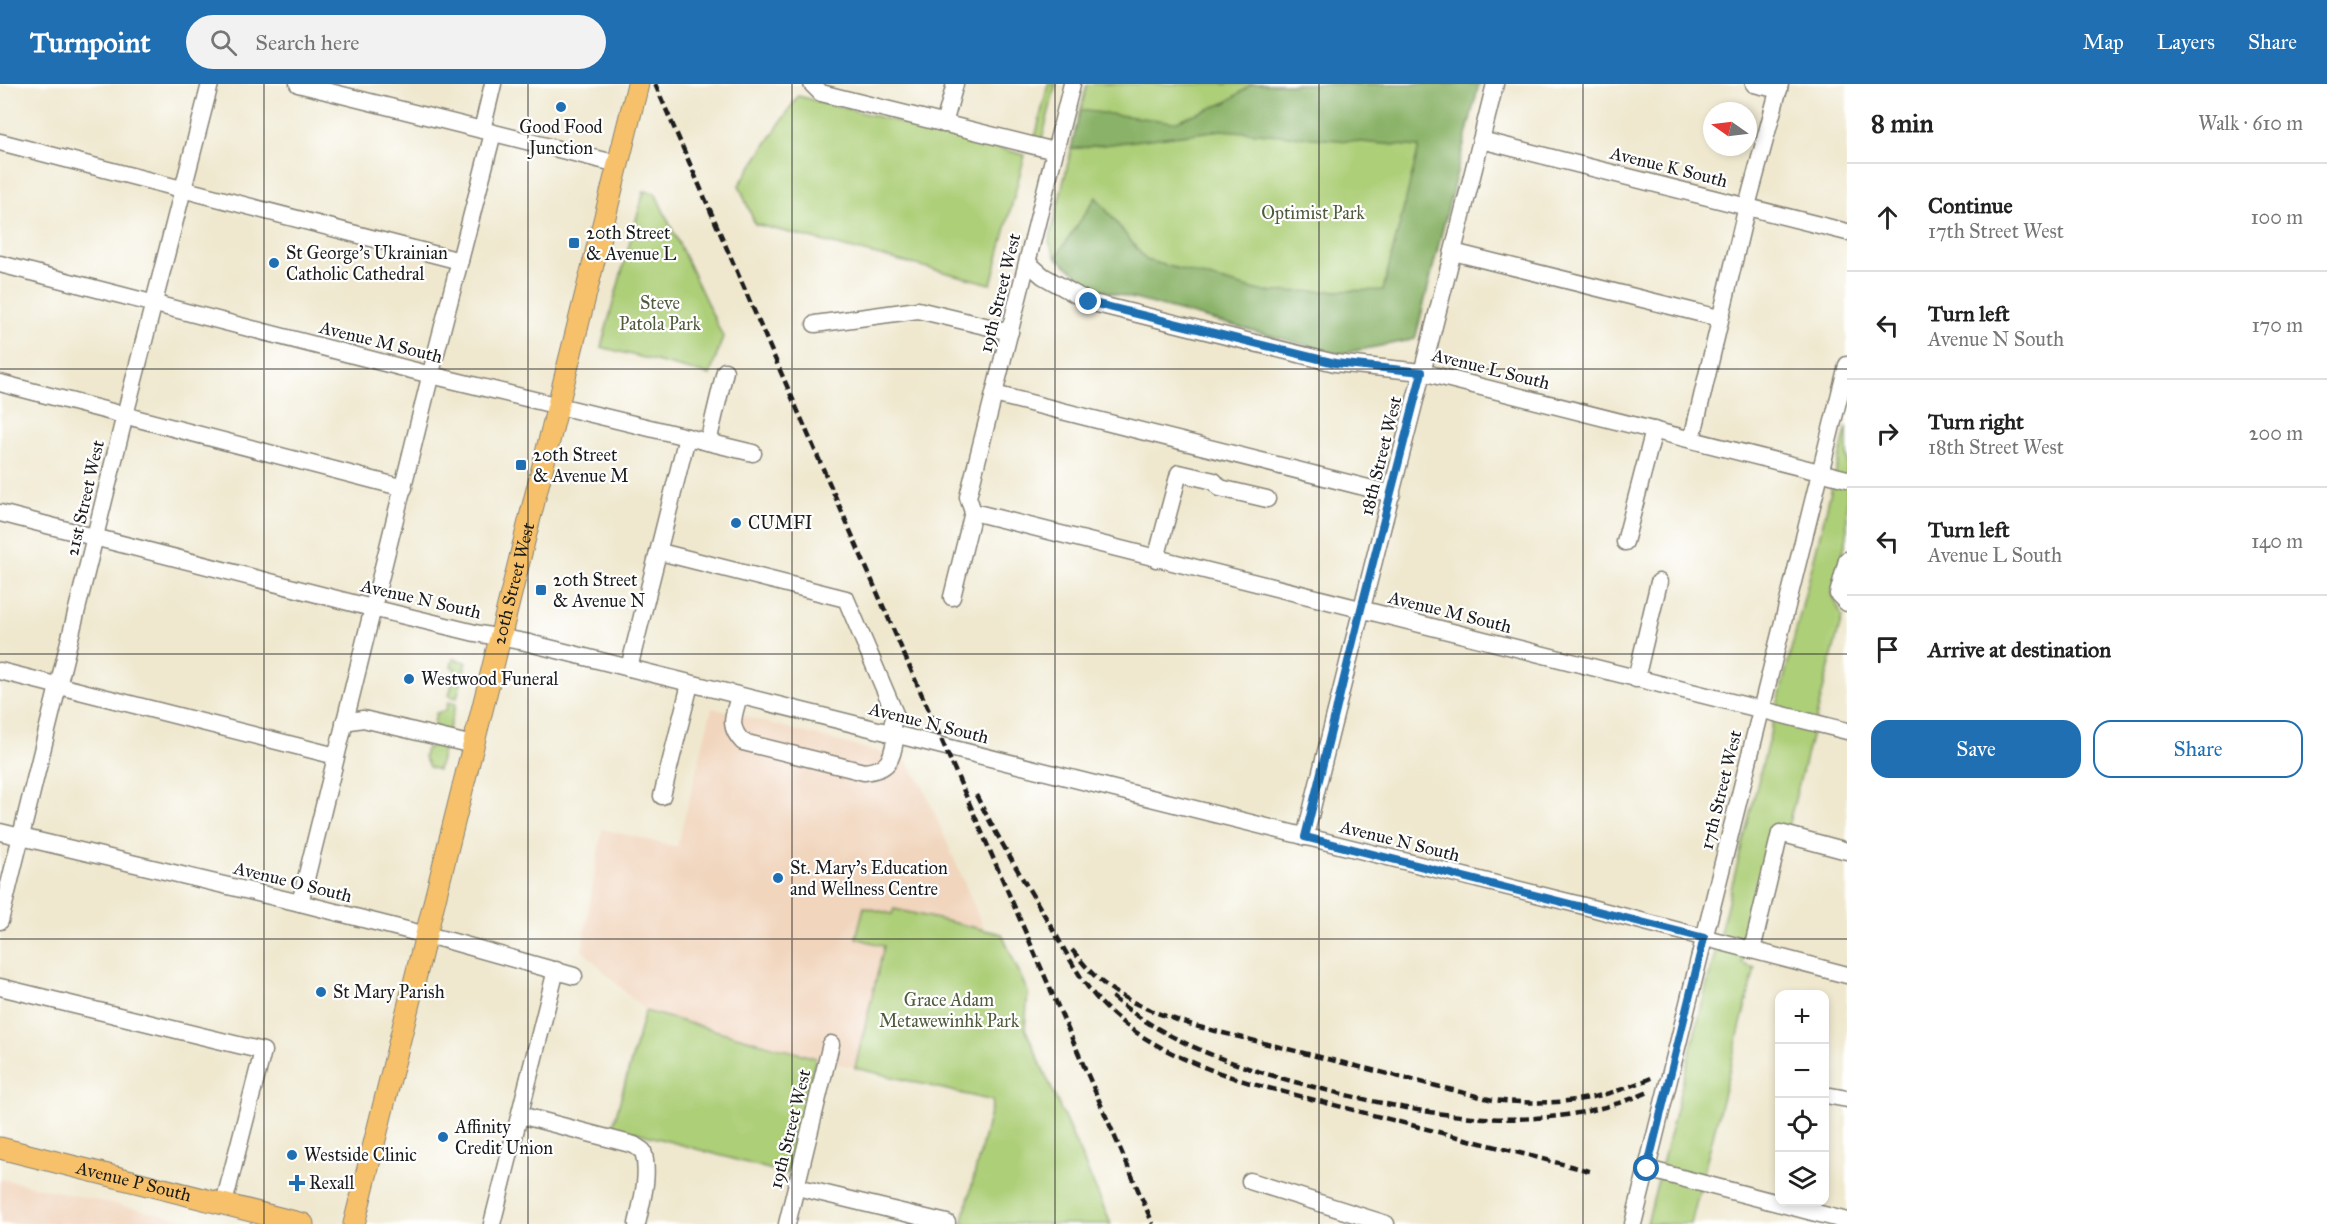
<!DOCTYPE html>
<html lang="en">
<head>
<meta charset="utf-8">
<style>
	:root { --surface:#fff; --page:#f2f2f2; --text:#222; --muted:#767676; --line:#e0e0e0; --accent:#1f6fb2 }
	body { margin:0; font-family:"IM FELL Great Primer",serif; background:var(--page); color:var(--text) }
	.controls { position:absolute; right:18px; bottom:18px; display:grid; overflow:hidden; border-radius:12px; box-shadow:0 3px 9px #0003 }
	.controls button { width:54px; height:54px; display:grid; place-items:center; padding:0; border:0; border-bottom:2px solid var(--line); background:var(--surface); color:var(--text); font:30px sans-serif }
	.compass { position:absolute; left:1703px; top:18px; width:54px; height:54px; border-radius:50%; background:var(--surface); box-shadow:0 3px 9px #0003; rotate:284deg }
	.stop { position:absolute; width:18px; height:18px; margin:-14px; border:4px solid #1f6fb2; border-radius:50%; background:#fff }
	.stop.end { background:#1f6fb2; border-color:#fff; box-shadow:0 2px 6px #0008 }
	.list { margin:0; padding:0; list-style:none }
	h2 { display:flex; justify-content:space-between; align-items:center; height:78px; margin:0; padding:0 24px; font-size:26px }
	h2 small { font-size:20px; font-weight:400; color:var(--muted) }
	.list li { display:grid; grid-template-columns:39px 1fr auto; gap:18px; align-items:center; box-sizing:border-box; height:108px; padding:0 24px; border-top:2px solid var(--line) }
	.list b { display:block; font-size:22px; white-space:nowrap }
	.list p { margin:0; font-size:20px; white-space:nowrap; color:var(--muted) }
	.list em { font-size:20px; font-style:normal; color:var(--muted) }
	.actions { display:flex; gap:12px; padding:18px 24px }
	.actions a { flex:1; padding:14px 0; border:2px solid var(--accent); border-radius:18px; text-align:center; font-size:21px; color:var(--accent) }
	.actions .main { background:var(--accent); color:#fff }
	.icon { flex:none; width:33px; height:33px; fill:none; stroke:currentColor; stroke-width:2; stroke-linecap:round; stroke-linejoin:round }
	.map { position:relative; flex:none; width:1847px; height:1140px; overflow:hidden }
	header { display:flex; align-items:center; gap:36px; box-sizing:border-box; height:84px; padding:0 30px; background:var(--accent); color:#fff }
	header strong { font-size:28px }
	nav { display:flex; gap:33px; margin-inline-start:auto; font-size:21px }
	.search { width:420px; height:54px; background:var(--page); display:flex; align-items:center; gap:15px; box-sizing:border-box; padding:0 21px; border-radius:33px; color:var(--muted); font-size:22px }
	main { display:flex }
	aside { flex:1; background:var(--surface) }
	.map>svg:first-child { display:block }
	.built { fill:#f1d5bd }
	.green { fill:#adcf78; stroke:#64764a; stroke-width:1.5 }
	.forest { fill:#8ab268; stroke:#536742; stroke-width:1.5 }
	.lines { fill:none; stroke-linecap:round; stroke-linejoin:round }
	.minor-casing { stroke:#868276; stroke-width:19 }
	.major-casing { stroke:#868276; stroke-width:23 }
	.minor { stroke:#fff; stroke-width:16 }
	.major { stroke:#f6c16b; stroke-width:21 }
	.rail { stroke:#1c1c1c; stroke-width:4.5; stroke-dasharray:9 4.5; stroke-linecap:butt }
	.route { stroke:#1f6fb2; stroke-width:8 }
	.grid { fill:none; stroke:#1c1c1c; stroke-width:1.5; stroke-opacity:0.55 }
	.poi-dot { fill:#1f6fb2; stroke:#fff; stroke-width:2 }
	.labels { text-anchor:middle; stroke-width:4.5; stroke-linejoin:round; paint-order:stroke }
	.poi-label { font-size:18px; fill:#1c1c1c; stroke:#fff; text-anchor:start }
	.street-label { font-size:18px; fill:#1c1c1c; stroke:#fff }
	.park-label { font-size:18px; fill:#4f5b3c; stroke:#fff }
</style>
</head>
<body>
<header>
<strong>Turnpoint</strong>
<div class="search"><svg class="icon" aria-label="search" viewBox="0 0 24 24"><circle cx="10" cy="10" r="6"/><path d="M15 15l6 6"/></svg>Search here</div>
<nav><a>Map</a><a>Layers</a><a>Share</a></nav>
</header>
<main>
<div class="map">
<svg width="1847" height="1140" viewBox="0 0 1847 1140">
	<rect width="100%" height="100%" fill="#fff"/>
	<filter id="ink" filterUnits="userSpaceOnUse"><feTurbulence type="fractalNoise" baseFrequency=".0167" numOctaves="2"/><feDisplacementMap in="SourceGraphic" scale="12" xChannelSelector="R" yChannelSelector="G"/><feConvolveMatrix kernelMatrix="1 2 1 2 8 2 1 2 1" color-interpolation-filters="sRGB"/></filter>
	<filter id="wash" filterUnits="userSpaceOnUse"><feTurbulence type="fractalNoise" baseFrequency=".008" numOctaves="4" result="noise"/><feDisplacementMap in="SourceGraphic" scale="24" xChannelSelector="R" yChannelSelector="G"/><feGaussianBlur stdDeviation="1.35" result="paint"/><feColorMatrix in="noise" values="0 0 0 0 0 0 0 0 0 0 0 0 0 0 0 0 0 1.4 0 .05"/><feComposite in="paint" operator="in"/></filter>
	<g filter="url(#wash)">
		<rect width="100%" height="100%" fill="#efe8cf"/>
		<g class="built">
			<path d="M 712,624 L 905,675 L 922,700 L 984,845 L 894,825 L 855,984 L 645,927 L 582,866 L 602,745 L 677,763 Z"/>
			<path d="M 0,1095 L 77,1112 L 208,1140 L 0,1140 Z"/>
		</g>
		<g class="green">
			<path d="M 1048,0 L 1056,0 L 1041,59 L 1034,58 Z"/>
			<path d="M 1087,0 L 1479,0 L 1415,255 L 1339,270 L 1094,204 L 1056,173 L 1049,158 Z"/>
			<path d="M 798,12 L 1025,71 L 991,200 L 755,140 L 739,101 Z"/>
			<path d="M 644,107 L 655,109 L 723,253 L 710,291 L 601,263 Z"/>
			<path d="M 1847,343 L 1847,453 L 1832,509 L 1842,533 L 1787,746 L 1776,743 L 1742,880 L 1755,884 L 1691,1140 L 1647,1140 Z"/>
			<path d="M 453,575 L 466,578 L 457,614 L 449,612 L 456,585 L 451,583 Z"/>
			<path d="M 448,618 L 456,620 L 448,648 L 438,646 L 434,639 L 436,629 L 446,626 Z"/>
			<path d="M 433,661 L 444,663 L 438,686 L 429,683 L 424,673 L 426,665 Z"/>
			<path d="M 864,823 L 892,830 L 894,825 L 1002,850 L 1028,909 L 1025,944 L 1111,1140 L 962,1140 L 993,1017 L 855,984 L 884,862 L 856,854 Z"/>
			<path d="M 645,927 L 816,974 L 787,1090 L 613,1042 Z"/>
		</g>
		<path class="forest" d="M 1252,0 L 1479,0 L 1415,255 L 1339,270 L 1094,204 L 1056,173 L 1096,113 L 1146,176 L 1264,208 L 1383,206 L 1419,63 L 1221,46 L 1071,65 L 1080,26 L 1174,38 L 1227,18 Z"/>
	</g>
	<g filter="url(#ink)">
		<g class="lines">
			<g class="minor-casing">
				<g id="minor">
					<path d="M 298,0 L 618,80"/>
					<path d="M 812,0 L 821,9 L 1055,67"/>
					<path d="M 1754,0 L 1779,6"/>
					<path d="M 944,40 L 955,0"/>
					<path d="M 482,46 L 493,0"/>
					<path d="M 1481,56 L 1847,148"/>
					<path d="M 0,58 L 460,177"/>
					<path d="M 1453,168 L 1719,234"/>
					<path d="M 1028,179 L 1043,192 L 1089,218 L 1335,279 L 1422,288 L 1847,395"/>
					<path d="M 0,180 L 431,291 L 753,369"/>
					<path d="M 815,240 L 918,226 L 1010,248"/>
					<path d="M 0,299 L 404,404"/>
					<path d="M 994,310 L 1392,410"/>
					<path d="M 1692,355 L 1747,122 L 1780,0"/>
					<path d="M 708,358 L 725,287"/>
					<path d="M 973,428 L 1847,647"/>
					<path d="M 0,429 L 372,524 L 475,549 L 525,558 L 1580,821 L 1847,891"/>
					<path d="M 1625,458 L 1654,346"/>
					<path d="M 660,468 L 846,515 L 895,630 L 890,650"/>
					<path d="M 1156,475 L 1179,389 L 1214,397 L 1220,404 L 1267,415"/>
					<path d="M 1847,476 L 1838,510 L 1847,519"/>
					<path d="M 952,513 L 973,428 L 968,413 L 1072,0"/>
					<path d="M 629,584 L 687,353"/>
					<path d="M 0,587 L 336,672"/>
					<path d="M 1636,595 L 1659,498"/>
					<path d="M 739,612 C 734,632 727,642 743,658 L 864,688 C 891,685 891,676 896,652"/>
					<path d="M 344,638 L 363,635 L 473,661"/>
					<path d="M 662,712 L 690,600"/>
					<path d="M 0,748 L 300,819 L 450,857 L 574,892"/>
					<path d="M 1305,753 C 1366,501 1433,251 1495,0"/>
					<path d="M 300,819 L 436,269 L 493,49"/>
					<path d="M 0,837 L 125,331 L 210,0"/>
					<path d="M 1752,866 L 1780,749 L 1847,767"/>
					<path d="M 0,903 L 263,967 L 224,1119"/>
					<path d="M 1831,1012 L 1847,1015"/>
					<path d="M 520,1031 L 634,1061 L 643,1067 C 650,1090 642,1117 637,1140"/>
					<path d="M 1647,1085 L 1847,1137"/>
					<path d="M 1250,1097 L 1386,1140"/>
					<path d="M 797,1103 L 947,1139"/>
					<path d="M 492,1140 L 556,886"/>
					<path d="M 787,1140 L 831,960"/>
					<path d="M 1633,1140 L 1847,281"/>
				</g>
			</g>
			<g class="major-casing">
				<g id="major">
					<path id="s1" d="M 0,1064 L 303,1140"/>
					<path id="s2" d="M 354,1140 L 638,0"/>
				</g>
			</g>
			<use href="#minor" class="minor"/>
			<use href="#major" class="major"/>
			<g class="rail">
				<path d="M 655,0 L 1153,1140"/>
				<path d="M 976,711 C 999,756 1025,799 1051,842 C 1067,870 1082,900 1104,922 C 1144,962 1201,984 1253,1000 L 1593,1088"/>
				<path d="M 1072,866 C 1080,875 1088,886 1097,894 C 1126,920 1164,932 1199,943 L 1493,1016 C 1557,1022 1595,1018 1654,993"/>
				<path d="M 1112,913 C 1173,963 1246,986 1322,1005 C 1433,1033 1542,1054 1651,1007"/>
			</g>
		</g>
	</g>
	<g class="lines" filter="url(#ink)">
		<path class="route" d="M 1089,218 L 1335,279 L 1422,288 L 1361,525 L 1305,753 L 1704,854 L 1647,1085"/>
	</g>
	<path class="grid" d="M 264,0 L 264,1140M 528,0 L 528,1140M 792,0 L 792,1140M 1055,0 L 1055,1140M 1319,0 L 1319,1140M 1583,0 L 1583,1140M 0,285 L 1847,285M 0,570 L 1847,570M 0,855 L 1847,855"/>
	<g class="poi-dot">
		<circle cx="561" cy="23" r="6"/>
		<rect x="568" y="153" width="12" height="12" rx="3"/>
		<circle cx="274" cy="179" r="6"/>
		<rect x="515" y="375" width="12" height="12" rx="3"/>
		<circle cx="736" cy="439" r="6"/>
		<rect x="535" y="500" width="12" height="12" rx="3"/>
		<circle cx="409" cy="595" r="6"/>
		<circle cx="778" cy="794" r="6"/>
		<circle cx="321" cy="908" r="6"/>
		<circle cx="443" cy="1053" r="6"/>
		<circle cx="292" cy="1071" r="6"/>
		<path d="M294 1090h6v6h6v6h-6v6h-6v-6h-6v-6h6z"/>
	</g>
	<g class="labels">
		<g class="poi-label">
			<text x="561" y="49" text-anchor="middle">Good Food<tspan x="561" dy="21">Junction</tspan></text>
			<text x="586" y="155">20th Street<tspan x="586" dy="21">&amp; Avenue L</tspan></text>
			<text x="286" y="175">St George's Ukrainian<tspan x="286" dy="21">Catholic Cathedral</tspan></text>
			<text x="533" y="377">20th Street<tspan x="533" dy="21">&amp; Avenue M</tspan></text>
			<text x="748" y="445">CUMFI</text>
			<text x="553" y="502">20th Street<tspan x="553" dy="21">&amp; Avenue N</tspan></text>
			<text x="421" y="601">Westwood Funeral</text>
			<text x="790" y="790">St. Mary's Education<tspan x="790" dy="21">and Wellness Centre</tspan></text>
			<text x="333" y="914">St Mary Parish</text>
			<text x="455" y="1049">Affinity<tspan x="455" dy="21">Credit Union</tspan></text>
			<text x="304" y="1077">Westside Clinic</text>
			<text x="309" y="1105">Rexall</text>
		</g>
		<g class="street-label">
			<text transform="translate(1669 83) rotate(14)" y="6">Avenue K South</text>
			<text transform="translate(1000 209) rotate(-76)" y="6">19th Street West</text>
			<text transform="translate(381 258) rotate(14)" y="6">Avenue M South</text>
			<text transform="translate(1491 285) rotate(14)" y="6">Avenue L South</text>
			<text transform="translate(1381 372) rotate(-76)" y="6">18th Street West</text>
			<text transform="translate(85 414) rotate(-77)" y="6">21st Street West</text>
			<text dy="6" stroke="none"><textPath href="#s2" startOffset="660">20th Street West</textPath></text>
			<text transform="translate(421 515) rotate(13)" y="6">Avenue N South</text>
			<text transform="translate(1450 528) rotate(14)" y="6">Avenue M South</text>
			<text transform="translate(929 639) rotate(14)" y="6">Avenue N South</text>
			<text transform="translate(1721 706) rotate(-76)" y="6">17th Street West</text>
			<text transform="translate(1400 757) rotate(14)" y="6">Avenue N South</text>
			<text transform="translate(293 798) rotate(14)" y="6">Avenue O South</text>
			<text transform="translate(790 1045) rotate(-76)" y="6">19th Street West</text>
			<text dy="6" stroke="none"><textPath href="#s1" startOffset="138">Avenue P South</textPath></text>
		</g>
		<g class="park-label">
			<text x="1313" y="135">Optimist Park</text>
			<text x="660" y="225">Steve<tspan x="660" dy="21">Patola Park</tspan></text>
			<text x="949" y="922">Grace Adam<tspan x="949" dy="21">Metawewinhk Park</tspan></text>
		</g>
	</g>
</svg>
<div class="controls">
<button>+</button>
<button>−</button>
<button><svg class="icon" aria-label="locate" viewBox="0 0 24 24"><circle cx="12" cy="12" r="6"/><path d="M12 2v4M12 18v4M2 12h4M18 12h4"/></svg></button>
<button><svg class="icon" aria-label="layers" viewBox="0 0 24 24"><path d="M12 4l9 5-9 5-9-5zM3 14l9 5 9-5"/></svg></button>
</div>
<svg class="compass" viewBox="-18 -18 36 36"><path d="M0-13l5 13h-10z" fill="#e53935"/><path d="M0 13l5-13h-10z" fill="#767676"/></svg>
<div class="stop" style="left:1647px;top:1085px"></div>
<div class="stop end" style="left:1089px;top:218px"></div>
</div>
<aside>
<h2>8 min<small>Walk · 610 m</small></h2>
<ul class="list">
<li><svg class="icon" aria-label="ahead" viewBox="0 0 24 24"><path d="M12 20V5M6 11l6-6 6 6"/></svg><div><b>Continue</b><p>17th Street West</p></div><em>100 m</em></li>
<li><svg class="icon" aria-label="left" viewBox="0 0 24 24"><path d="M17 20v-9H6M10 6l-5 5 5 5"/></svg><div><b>Turn left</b><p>Avenue N South</p></div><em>170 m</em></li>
<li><svg class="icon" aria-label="right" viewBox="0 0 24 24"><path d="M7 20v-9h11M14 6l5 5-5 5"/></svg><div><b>Turn right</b><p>18th Street West</p></div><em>200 m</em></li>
<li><svg class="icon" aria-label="left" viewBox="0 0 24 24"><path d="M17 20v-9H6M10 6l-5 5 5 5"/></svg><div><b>Turn left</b><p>Avenue L South</p></div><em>140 m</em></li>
<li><svg class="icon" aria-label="arrive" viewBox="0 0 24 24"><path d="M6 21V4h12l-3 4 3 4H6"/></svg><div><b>Arrive at destination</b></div></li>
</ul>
<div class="actions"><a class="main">Save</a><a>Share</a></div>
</aside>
</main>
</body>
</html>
